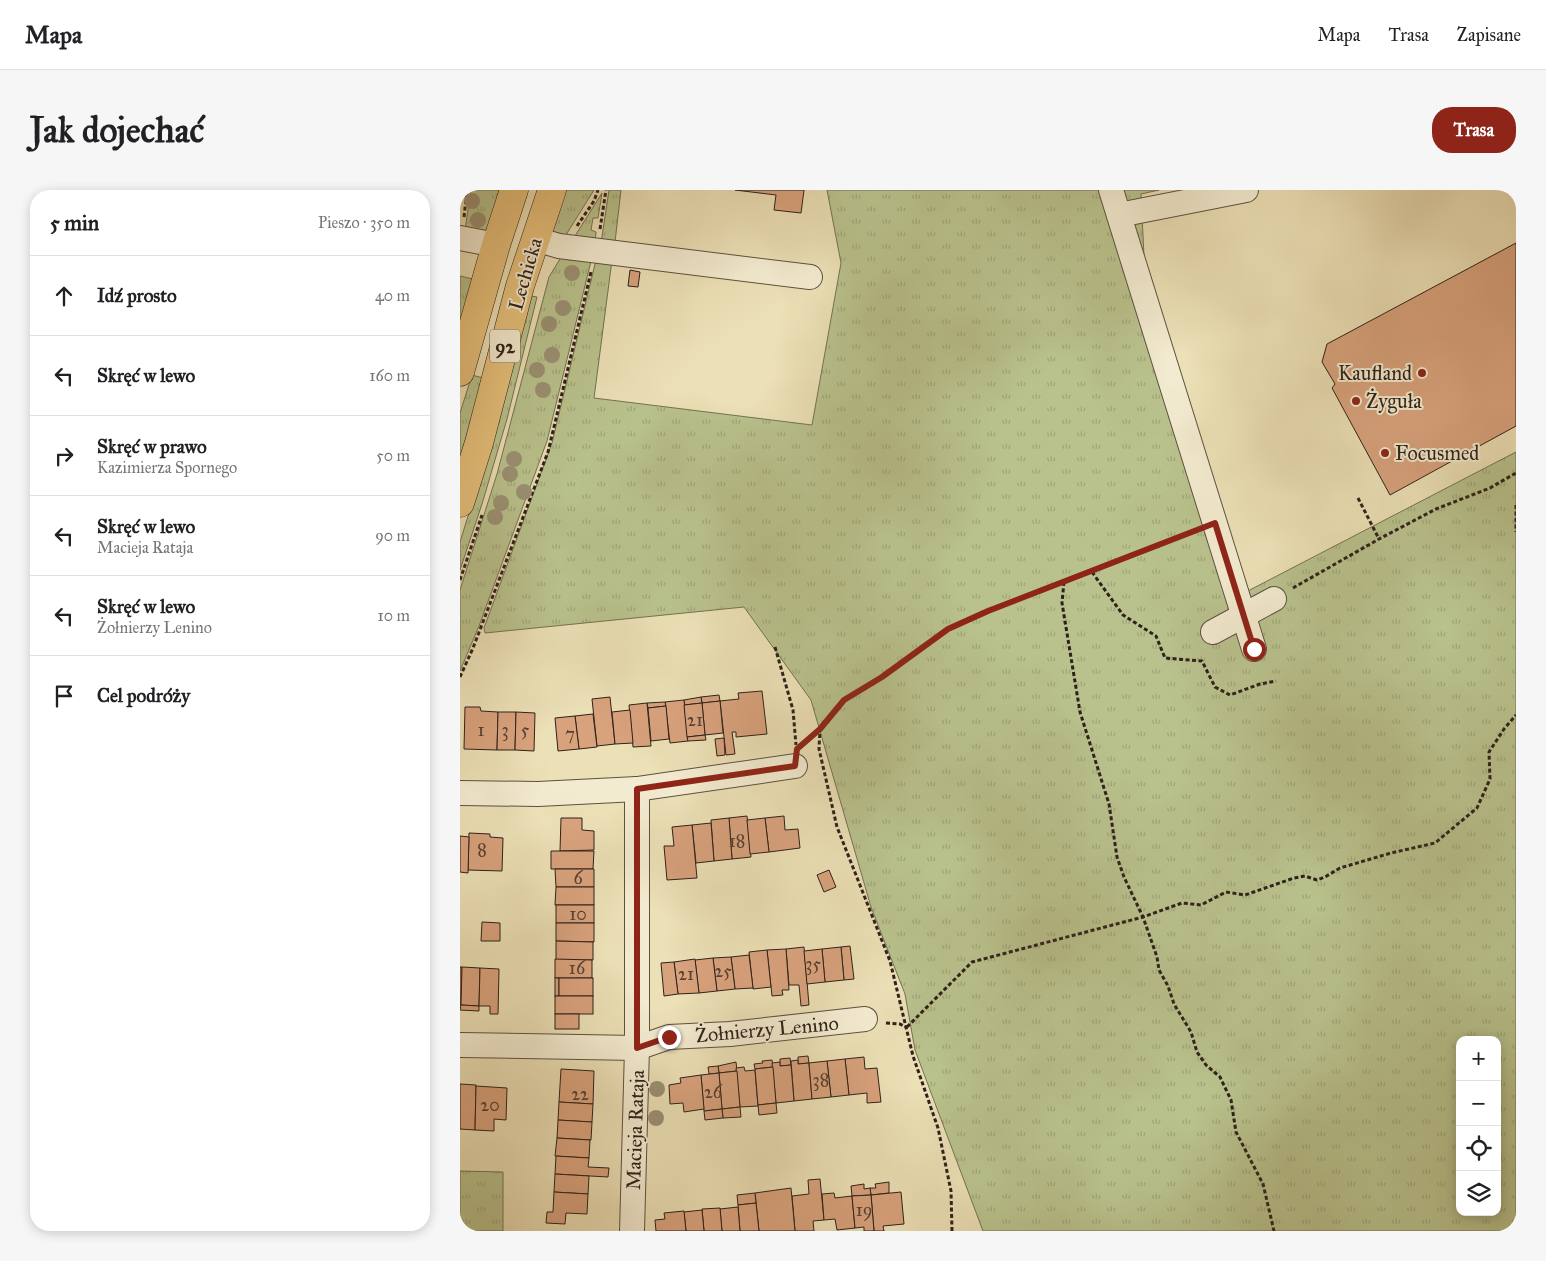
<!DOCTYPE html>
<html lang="pl">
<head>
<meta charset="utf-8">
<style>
	:root { --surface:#fff; --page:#f6f6f6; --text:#202124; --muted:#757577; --line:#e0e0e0; --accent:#8f2418 }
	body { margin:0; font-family:"IM FELL Great Primer",serif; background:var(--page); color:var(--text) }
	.controls { position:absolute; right:15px; bottom:15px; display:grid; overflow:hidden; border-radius:10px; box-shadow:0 2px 12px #0003 }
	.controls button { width:45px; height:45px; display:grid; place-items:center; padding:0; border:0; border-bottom:1px solid var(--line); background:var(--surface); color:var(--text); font:25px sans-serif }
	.stop { position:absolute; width:15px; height:15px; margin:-11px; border:4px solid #8f2418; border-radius:50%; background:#fff }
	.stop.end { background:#8f2418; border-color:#fff; box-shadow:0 1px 5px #0008 }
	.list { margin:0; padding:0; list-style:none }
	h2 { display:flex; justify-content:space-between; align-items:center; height:65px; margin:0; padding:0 20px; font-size:21px }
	h2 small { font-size:16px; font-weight:400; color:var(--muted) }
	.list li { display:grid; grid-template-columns:32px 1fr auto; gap:15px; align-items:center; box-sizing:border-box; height:80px; padding:0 20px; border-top:1px solid var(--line) }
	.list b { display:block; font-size:19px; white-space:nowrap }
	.list p { margin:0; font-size:16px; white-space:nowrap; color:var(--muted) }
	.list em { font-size:16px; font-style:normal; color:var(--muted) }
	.icon { flex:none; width:28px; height:28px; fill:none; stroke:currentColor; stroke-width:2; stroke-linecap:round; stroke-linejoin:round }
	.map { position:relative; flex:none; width:1056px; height:1041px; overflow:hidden; border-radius:20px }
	header { display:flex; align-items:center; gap:30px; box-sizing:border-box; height:70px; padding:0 25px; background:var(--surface); border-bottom:1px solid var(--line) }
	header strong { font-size:24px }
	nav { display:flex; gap:28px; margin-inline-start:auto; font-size:18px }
	.intro { display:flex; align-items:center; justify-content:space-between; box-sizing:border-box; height:120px; padding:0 30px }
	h1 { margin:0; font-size:35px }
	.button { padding:12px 22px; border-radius:20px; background:var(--accent); color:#fff; font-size:18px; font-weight:700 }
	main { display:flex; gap:30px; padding:0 30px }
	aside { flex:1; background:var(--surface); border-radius:20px; box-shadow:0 2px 12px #0003 }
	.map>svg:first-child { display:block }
	.grass { fill:url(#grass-tufts); stroke:#747254; fill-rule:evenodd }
	.building { fill:#d8a27c; stroke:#2e211b }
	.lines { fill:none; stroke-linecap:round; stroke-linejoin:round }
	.minor-casing { stroke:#5e5142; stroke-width:26 }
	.major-casing { stroke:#2e211b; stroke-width:29 }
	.path { stroke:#2e211b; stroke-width:3; stroke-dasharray:4 2.5; stroke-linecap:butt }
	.minor { stroke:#f3ebd0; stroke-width:24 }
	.major { stroke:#e6c07b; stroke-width:28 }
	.tree { fill:#9b9173 }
	.route { stroke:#8f2418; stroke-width:6 }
	.poi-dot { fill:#8f2418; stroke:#f3ebd0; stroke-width:2 }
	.labels { text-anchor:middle; stroke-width:4; stroke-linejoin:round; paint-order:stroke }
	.number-label { font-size:18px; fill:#584133 }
	.shield { fill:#f3ebd0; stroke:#695e51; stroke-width:1 }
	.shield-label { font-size:19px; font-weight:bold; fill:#2e211b }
	.street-label { font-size:20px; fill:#2e211b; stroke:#f3ebd0 }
	.poi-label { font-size:20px; fill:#2e211b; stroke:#f3ebd0; text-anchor:start }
</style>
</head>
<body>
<header>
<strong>Mapa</strong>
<nav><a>Mapa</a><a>Trasa</a><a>Zapisane</a></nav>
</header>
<div class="intro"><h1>Jak dojechać</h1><a class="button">Trasa</a></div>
<main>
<aside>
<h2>5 min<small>Pieszo · 350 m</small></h2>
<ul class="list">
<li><svg class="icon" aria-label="ahead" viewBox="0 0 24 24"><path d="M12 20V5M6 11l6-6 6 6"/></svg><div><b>Idź prosto</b></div><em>40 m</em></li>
<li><svg class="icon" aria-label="left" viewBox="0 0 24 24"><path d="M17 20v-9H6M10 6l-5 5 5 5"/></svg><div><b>Skręć w lewo</b></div><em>160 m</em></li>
<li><svg class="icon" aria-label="right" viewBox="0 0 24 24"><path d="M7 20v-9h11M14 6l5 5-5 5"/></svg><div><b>Skręć w prawo</b><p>Kazimierza Spornego</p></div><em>50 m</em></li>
<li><svg class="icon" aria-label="left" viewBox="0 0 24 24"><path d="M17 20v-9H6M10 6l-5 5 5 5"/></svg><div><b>Skręć w lewo</b><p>Macieja Rataja</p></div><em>90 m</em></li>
<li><svg class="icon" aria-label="left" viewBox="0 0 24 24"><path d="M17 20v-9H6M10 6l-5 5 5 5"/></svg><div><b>Skręć w lewo</b><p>Żołnierzy Lenino</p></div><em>10 m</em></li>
<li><svg class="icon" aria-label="arrive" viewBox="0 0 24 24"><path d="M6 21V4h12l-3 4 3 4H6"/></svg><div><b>Cel podróży</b></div></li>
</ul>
</aside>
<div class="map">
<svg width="1056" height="1041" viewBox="0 0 1056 1041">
	<defs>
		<pattern id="grass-tufts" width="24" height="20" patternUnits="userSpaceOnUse" patternTransform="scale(1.25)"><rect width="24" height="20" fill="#b9c28d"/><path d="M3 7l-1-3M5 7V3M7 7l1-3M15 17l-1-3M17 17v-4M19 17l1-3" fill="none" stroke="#9fa679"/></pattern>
	</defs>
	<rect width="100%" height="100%" fill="#ece0b6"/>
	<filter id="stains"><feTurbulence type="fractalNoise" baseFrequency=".004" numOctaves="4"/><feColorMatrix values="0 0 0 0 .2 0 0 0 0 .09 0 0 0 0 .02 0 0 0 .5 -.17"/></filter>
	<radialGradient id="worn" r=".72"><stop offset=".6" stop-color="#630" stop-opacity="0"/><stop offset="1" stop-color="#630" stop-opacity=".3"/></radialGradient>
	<g class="grass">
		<path d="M 11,0 L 39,0 L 28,41 L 25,42 L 5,40 Z"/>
		<path d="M 106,0 L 134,0 L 104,48 L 90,43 Z"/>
		<path d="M 149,0 L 161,0 L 155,52 L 141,53 Z"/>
		<path d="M 367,0 L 699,0 L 681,4 L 685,86 L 784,403 L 1056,262 L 1056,1041 L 523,1041 L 455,860 L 445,804 L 411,717 L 351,510 L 284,417 L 25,443 L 24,438 L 92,253 L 135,74 L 139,68 L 152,70 L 134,208 L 352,235 L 381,73 ZM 1000,850 L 1037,850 L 1037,1022 L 1000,1022 Z"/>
		<path d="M 142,3 L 138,28 L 133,28 L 131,40 L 136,42 L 135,52 L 113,49 Z"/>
		<path d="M 103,64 L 132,67 L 87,251 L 19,436 L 0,481 L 0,400 L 37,284 L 89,87 Z"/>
		<path d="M 0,86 L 13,89 L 0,134 Z"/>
		<path d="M 71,106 L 77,107 L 47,229 L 22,314 L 0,380 L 0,352 L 19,291 Z"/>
		<path d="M 12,185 L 23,188 L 0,269 L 0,223 Z"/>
		<path d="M 0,981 L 43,982 L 43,1041 L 0,1041 Z"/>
	</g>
	<g class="building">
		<path d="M 275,0 L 344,0 L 341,23 L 314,20 L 316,5 Z"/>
		<path d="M 1056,53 L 1056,236 L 930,305 L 872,198 L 875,194 L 862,172 L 867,154 Z"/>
		<path d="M 170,80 L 180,82 L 178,97 L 168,96 Z"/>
		<path d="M 302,501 L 307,544 L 276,547 L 276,542 L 272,542 L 275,564 L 266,565 L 260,511 L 279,509 L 278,503 Z"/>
		<path d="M 259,505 L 260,511 L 242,513 L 241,507 Z"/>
		<path d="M 150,507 L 155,554 L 137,556 L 132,509 Z"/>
		<path d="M 241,507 L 242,513 L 224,515 L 224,510 Z"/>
		<path d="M 224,510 L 228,551 L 210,553 L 205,512 Z"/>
		<path d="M 260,511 L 263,543 L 245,545 L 242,513 Z"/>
		<path d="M 205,512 L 206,516 L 188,518 L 187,513 Z"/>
		<path d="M 187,513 L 191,556 L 173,557 L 169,515 Z"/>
		<path d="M 242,513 L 245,545 L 227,547 L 224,515 Z"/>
		<path d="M 206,516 L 209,549 L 191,551 L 188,518 Z"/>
		<path d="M 5,517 L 20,517 L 21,521 L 38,522 L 37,560 L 4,559 Z"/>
		<path d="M 170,520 L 173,553 L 155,554 L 152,522 Z"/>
		<path d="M 38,522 L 56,522 L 55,560 L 37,560 Z"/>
		<path d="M 56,522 L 75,523 L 74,561 L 55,560 Z"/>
		<path d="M 133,524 L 137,557 L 119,559 L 115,526 Z"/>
		<path d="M 115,526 L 119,559 L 98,561 L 95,528 Z"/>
		<path d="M 245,545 L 246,550 L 228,551 L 227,547 Z"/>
		<path d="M 264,548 L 265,565 L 257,566 L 255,549 Z"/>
		<path d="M 287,626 L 291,667 L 272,669 L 269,628 Z"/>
		<path d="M 324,626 L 325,640 L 338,639 L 340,658 L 309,662 L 305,628 Z"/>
		<path d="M 101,628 L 122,628 L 122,640 L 134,641 L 134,660 L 100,661 Z"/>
		<path d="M 269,628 L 272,669 L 254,671 L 251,630 Z"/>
		<path d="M 305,628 L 309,662 L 290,664 L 287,630 Z"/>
		<path d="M 251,633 L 254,671 L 236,673 L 232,635 Z"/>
		<path d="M 232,635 L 237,688 L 207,690 L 204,656 L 214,656 L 212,637 Z"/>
		<path d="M 9,643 L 30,644 L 30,647 L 43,648 L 42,681 L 8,680 Z"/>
		<path d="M 0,646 L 9,647 L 8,683 L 0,682 Z"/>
		<path d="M 91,661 L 134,661 L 133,679 L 91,679 Z"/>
		<path d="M 95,679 L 134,679 L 134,697 L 96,697 Z"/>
		<path d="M 369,680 L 376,697 L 364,702 L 357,685 Z"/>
		<path d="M 96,697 L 134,697 L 134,715 L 95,715 Z"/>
		<rect x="96" y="715" width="38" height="18"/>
		<path d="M 22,732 L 40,733 L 40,751 L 21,751 Z"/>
		<path d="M 96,733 L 134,733 L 134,752 L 96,751 Z"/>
		<path d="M 96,751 L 133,752 L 133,770 L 96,770 Z"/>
		<path d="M 390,756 L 394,789 L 384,790 L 381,757 Z"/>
		<path d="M 344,757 L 349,815 L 341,816 L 339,795 L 329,795 L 326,759 Z"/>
		<path d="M 381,757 L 384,790 L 365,792 L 362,759 Z"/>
		<path d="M 326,759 L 329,800 L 322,800 L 323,805 L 312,806 L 307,760 Z"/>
		<path d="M 362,759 L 365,792 L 347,794 L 344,761 Z"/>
		<path d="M 307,760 L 311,797 L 293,799 L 289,762 Z"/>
		<path d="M 289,765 L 293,798 L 275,799 L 271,767 Z"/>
		<path d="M 271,767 L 275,799 L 257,801 L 253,768 Z"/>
		<path d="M 253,768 L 257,801 L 239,803 L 235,770 Z"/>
		<path d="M 95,769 L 132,770 L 132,788 L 95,788 Z"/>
		<path d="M 235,769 L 239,803 L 218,804 L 214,772 Z"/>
		<path d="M 214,772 L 218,804 L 204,806 L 201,773 Z"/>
		<path d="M 0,777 L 2,777 L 1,815 L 0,815 Z"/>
		<path d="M 2,777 L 20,778 L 19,816 L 1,815 Z"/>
		<path d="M 20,778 L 39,779 L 38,824 L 30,824 L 30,816 L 19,816 Z"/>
		<rect x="95" y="788" width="4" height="18"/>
		<rect x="99" y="788" width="34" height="18"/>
		<rect x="95" y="806" width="38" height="18"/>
		<path d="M 1,815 L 19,816 L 19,821 L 0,820 Z"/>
		<rect x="95" y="824" width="24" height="15"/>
		<path d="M 348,866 L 349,873 L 338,874 L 338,867 Z"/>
		<path d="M 404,867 L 405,879 L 417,878 L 421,912 L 407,913 L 407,903 L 389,905 L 385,869 Z"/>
		<path d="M 330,868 L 331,875 L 320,876 L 320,869 Z"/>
		<path d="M 385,869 L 389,905 L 371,907 L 367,871 Z"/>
		<path d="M 312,870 L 313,877 L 295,879 L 294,874 L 303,873 L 302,871 Z"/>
		<path d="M 338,870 L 338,874 L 349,873 L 352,909 L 334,911 L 331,871 Z"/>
		<path d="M 367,871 L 371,907 L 352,909 L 349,873 Z"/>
		<path d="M 276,872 L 277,881 L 259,883 L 258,876 Z"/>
		<path d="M 320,872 L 320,876 L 331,875 L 334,911 L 316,913 L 312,873 Z"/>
		<path d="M 258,876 L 259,883 L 249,884 L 248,877 Z"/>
		<path d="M 284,877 L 285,881 L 295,880 L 298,916 L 280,917 L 276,878 Z"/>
		<path d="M 313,877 L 316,913 L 298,915 L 295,879 Z"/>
		<path d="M 101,879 L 134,881 L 133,914 L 99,912 Z"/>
		<path d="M 277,881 L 280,917 L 262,919 L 259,883 Z"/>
		<path d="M 259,883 L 262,919 L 244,921 L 241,885 Z"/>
		<path d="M 241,885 L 244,919 L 224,922 L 223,913 L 210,914 L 209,895 L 221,893 L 220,888 Z"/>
		<path d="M 0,894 L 16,895 L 15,940 L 0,939 Z"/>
		<path d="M 16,896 L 47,898 L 46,930 L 34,929 L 34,941 L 15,940 Z"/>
		<path d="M 99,912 L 133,914 L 132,932 L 98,930 Z"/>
		<path d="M 316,913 L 317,923 L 299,925 L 298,915 Z"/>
		<path d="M 280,917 L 281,927 L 263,928 L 262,919 Z"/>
		<path d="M 262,919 L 263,928 L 245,930 L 244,921 Z"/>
		<path d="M 98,930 L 132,932 L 131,950 L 97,948 Z"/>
		<path d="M 97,948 L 130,950 L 129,968 L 95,966 Z"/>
		<path d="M 96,966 L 129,968 L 128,977 L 149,978 L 148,987 L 95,984 Z"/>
		<path d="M 95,984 L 129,986 L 128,1004 L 94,1002 Z"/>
		<path d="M 360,989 L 364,1030 L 353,1031 L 354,1041 L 335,1041 L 332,1006 L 349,1004 L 348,990 Z"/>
		<path d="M 429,992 L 429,1003 L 411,1005 L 410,998 L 416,998 L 415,994 Z"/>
		<path d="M 404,994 L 404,999 L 410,998 L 411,1005 L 392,1006 L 391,996 Z"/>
		<path d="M 331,998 L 335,1041 L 299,1041 L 295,1003 Z"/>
		<path d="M 94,1002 L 128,1004 L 127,1024 L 106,1023 L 105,1034 L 86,1033 L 87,1022 L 93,1022 Z"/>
		<path d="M 441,1002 L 444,1034 L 423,1036 L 424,1041 L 414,1041 L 411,1005 Z"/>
		<path d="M 295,1003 L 296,1013 L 278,1015 L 277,1005 Z"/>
		<path d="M 374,1003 L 375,1008 L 392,1006 L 395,1038 L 377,1040 L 375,1029 L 364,1030 L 362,1004 Z"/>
		<path d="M 411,1005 L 414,1041 L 404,1041 L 404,1037 L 395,1038 L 392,1006 Z"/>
		<path d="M 296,1013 L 299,1041 L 280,1041 L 278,1015 Z"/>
		<path d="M 278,1017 L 280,1041 L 262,1041 L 260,1019 Z"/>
		<path d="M 260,1018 L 262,1041 L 244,1041 L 242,1019 Z"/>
		<path d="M 242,1020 L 244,1041 L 226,1041 L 224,1022 Z"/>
		<path d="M 224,1021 L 226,1041 L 196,1041 L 195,1030 L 205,1029 L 204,1023 Z"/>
	</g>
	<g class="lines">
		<g class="minor-casing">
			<g id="minor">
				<path d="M 651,0 L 794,459"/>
				<path d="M 659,25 L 786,0"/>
				<path d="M 0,48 L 36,55"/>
				<path d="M 75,49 L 99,56 L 350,87"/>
				<path d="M 753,442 L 814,409"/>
				<path d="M 0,603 L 78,604 L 177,599 L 335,576"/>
				<path d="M 0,855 L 177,858 L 209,847 L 270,844 L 405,829"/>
				<path d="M 172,1041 L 177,858 L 177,599"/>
			</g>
		</g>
		<g class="major-casing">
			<g id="major">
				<path d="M 0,182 L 36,55 L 54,0"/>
				<path d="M 0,313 L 19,253 L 60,96 L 92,0"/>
			</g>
		</g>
		<g class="path">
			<path d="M 4,27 L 7,0"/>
			<path d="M 117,36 L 134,11 L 138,0"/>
			<path d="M 140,39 L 146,0"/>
			<path d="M 898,308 L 919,349"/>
			<path d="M 1056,315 L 1056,342"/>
			<path d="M 632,382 L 663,425 L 696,446 L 705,468 L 742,471 L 755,497 L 770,505 L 800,494 L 816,491"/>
			<path d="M 0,390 L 22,325"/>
			<path d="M 604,392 L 602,413 L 620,522 L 649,614 L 657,667 L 664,687 L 683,727 L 697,767 L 699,780 L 708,796 L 714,814 L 731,842 L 737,862 L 746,875 L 760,887 L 771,910 L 776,942 L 803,994 L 814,1041"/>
			<path d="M 833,398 L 919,349 L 976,319 L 1030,298 L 1056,283"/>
			<path d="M 315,457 L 333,520 L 336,555"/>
			<path d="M 0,487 L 13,458 L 88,262 L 131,82"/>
			<path d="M 341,555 L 359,540"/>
			<path d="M 426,833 L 440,834 L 446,837"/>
			<path d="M 447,837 L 512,772 L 683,727 L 722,713 L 741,715 L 766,702 L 785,705 L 834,688 L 845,686 L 857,690 L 865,687 L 880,678 L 931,663 L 975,653 L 1017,618 L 1030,589 L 1029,562 L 1044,539 L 1056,525"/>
			<path d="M 492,1041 L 491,1001 L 478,938 L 453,866 L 430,771 L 377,637 L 359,559 L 360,539 L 384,510 L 422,487 L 488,439 L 528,421 L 735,341"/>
		</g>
		<use href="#minor" class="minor"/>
		<use href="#major" class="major"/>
	</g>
	<g class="tree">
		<circle cx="12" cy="11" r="8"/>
		<circle cx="18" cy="30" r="8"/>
		<circle cx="112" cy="83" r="8"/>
		<circle cx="103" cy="118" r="8"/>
		<circle cx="89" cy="134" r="8"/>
		<circle cx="92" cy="165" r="8"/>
		<circle cx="77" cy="180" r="8"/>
		<circle cx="83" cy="200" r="8"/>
		<circle cx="54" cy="269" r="8"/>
		<circle cx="50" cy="284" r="8"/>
		<circle cx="64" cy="302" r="8"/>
		<circle cx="41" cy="313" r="8"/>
		<circle cx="35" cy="327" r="8"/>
		<circle cx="197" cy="899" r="8"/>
		<circle cx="196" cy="928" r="8"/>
	</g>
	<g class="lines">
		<path class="route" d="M 209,847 L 177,858 L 177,599 L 335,576 L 337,559 L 360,539 L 384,510 L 422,487 L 488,439 L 528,421 L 755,333 L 794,459"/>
	</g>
	<g class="poi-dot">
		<circle cx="962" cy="183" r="5"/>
		<circle cx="896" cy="211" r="5"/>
		<circle cx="925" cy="263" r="5"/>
	</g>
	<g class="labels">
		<g class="number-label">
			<text x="235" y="536">21</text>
			<text x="21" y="546">1</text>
			<text x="45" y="546">3</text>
			<text x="65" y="546">5</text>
			<text x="110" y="550">7</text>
			<text x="277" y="657">18</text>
			<text x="22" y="666">8</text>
			<text x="118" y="694">6</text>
			<text x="118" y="730">10</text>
			<text x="353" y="780">35</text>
			<text x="117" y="784">16</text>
			<text x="263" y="787">25</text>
			<text x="226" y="790">21</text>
			<text x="361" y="896">38</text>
			<text x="253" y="908">26</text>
			<text x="120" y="910">22</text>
			<text x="30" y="921">20</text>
			<text x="404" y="1026">19</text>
		</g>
		<rect class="shield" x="30" y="139.5" width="30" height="33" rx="4"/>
		<g class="shield-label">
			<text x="45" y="163">92</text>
		</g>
		<g class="street-label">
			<text transform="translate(65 84) rotate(-74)" y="7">Lechicka</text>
			<text transform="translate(307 839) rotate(-5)" y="7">Żołnierzy Lenino</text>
			<text transform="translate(175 940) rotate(-88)" y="7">Macieja Rataja</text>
		</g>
		<g class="poi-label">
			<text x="952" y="190" text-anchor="end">Kaufland</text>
			<text x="906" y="218">Żyguła</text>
			<text x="935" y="270">Focusmed</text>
		</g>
	</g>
	<rect width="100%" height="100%" filter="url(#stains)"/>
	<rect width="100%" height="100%" fill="url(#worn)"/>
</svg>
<div class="controls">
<button>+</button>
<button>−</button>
<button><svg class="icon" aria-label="locate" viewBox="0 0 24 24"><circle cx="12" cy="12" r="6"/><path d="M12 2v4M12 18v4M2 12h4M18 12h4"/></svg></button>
<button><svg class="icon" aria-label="layers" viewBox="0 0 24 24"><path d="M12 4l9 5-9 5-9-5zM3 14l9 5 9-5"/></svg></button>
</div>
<div class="stop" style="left:794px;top:459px"></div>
<div class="stop end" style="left:209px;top:847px"></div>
</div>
</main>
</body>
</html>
